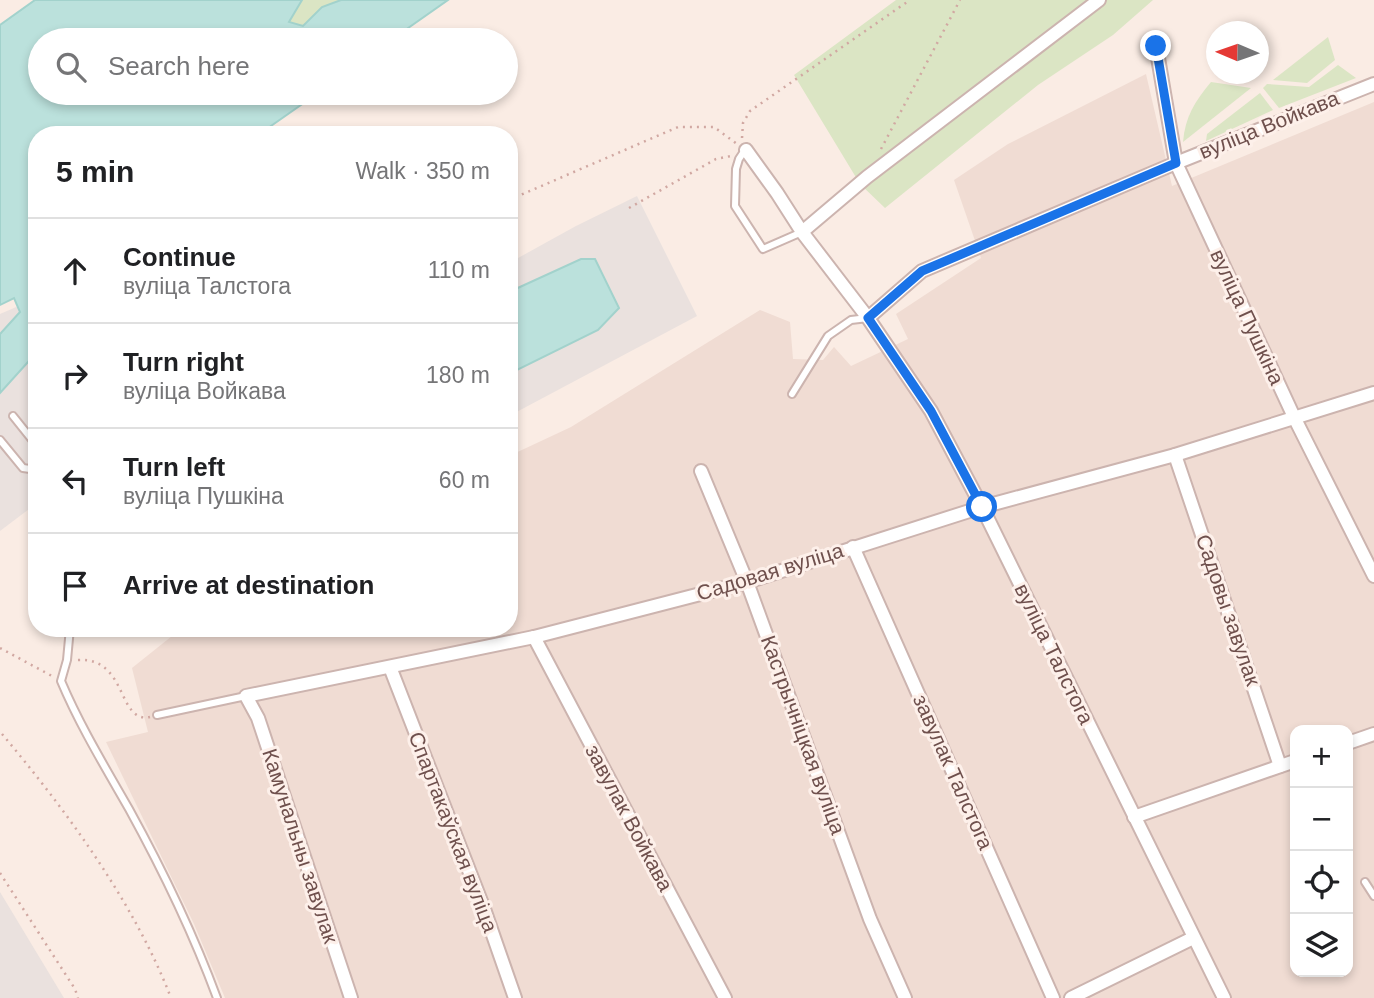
<!DOCTYPE html>
<html lang="en">
<head>
<meta charset="utf-8">
<style>
	:root { --surface:#fff; --page:#f6f6f6; --text:#202124; --muted:#757577; --line:#e0e0e0 }
	body { margin:0; font-family:Helvetica,sans-serif; background:var(--page); color:var(--text) }
	.controls { position:absolute; right:21px; bottom:21px; display:grid; overflow:hidden; border-radius:14px; box-shadow:0 4px 10px #0003 }
	.controls button { width:63px; height:63px; display:grid; place-items:center; padding:0; border:0; border-bottom:2px solid var(--line); background:var(--surface); color:var(--text); font:35px sans-serif }
	.compass { position:absolute; left:1206px; top:21px; width:63px; height:63px; border-radius:50%; background:var(--surface); box-shadow:0 4px 10px #0003; rotate:272deg }
	.stop { position:absolute; width:21px; height:21px; margin:-16px; border:5px solid #1a73e8; border-radius:50%; background:#fff }
	.stop.end { background:#1a73e8; border-color:#fff; box-shadow:0 2px 7px #0008 }
	.list { margin:0; padding:0; list-style:none }
	h2 { display:flex; justify-content:space-between; align-items:center; height:91px; margin:0; padding:0 28px; font-size:30px }
	h2 small { font-size:23px; font-weight:400; color:var(--muted) }
	.list li { display:grid; grid-template-columns:46px 1fr auto; gap:21px; align-items:center; box-sizing:border-box; height:105px; padding:0 28px; border-top:2px solid var(--line) }
	.list b { display:block; font-size:26px; white-space:nowrap }
	.list p { margin:0; font-size:23px; white-space:nowrap; color:var(--muted) }
	.list em { font-size:23px; font-style:normal; color:var(--muted) }
	.icon { flex:none; width:38px; height:38px; fill:none; stroke:currentColor; stroke-width:2; stroke-linecap:round; stroke-linejoin:round }
	.map { position:relative; flex:none; width:1374px; height:998px; overflow:hidden }
	.search { position:absolute; background:var(--surface); box-shadow:0 4px 10px #0003; left:28px; top:28px; width:490px; height:77px; display:flex; align-items:center; gap:18px; box-sizing:border-box; padding:0 24px; border-radius:38px; color:var(--muted); font-size:26px }
	.panel { position:absolute; background:var(--surface); box-shadow:0 4px 10px #0003; left:28px; top:126px; width:490px; height:511px; border-radius:28px }
	.map>svg:first-child { display:block }
	.residential { fill:#f0dcd3; fill-rule:evenodd }
	.industrial { fill:#eae1de }
	.green { fill:#dbe5c4 }
	.water { fill:#bbe1dc; stroke:#a2d2cc; stroke-width:2 }
	.lines { fill:none; stroke-linecap:round; stroke-linejoin:round }
	.lane-casing { stroke:#ccb4af; stroke-width:10 }
	.street-casing { stroke:#ccb4af; stroke-width:16 }
	.path { stroke:#d1a8a2; stroke-width:2.5; stroke-dasharray:2 5; stroke-linecap:butt }
	.lane { stroke:#fff; stroke-width:6 }
	.street { stroke:#fff; stroke-width:12 }
	.route { stroke:#1a73e8; stroke-width:9 }
	.labels { text-anchor:middle; stroke-width:6; stroke-linejoin:round; paint-order:stroke }
	.street-label { font-size:21px; fill:#6f504d; stroke:#fdf0ea }
</style>
</head>
<body>
<div class="map">
<svg width="1374" height="998" viewBox="0 0 1374 998">
	<rect width="100%" height="100%" fill="#faece4"/>
	<path class="residential" d="M 1146,74 L 1172,186 L 1374,102 L 1374,998 L 225,998 L 194,924 L 106,742 L 148,732 L 132,668 L 182,628 L 509,628 L 509,456 L 571,427 L 760,310 L 790,322 L 793,359 L 823,360 L 834,347 L 851,366 L 908,339 L 896,314 L 981,258 L 954,180 L 1008,144 ZM 1295,730 L 1348,730 L 1348,972 L 1295,972 Z"/>
	<g class="industrial">
		<path d="M 637,196 L 697,316 L 509,416 L 509,263 L 576,226 Z"/>
		<path d="M 37,298 L 37,503 L 0,531 L 0,314 Z"/>
		<path d="M 0,892 L 64,998 L 0,998 Z"/>
	</g>
	<g class="green">
		<path d="M 302,0 L 341,0 L 322,7 L 304,26 L 289,22 Z"/>
		<path d="M 896,0 L 1153,0 L 1113,35 L 1038,85 L 885,208 L 860,184 L 794,75 Z"/>
		<path d="M 1328,37 L 1335,60 L 1307,83 L 1273,80 Z"/>
		<path d="M 1338,65 L 1356,78 L 1279,108 L 1263,88 L 1267,84 L 1309,87 Z"/>
		<path d="M 1211,82 L 1251,88 L 1183,142 C 1185,117 1195,101 1211,82 Z"/>
		<path d="M 1260,93 L 1273,110 L 1206,141 L 1207,134 Z"/>
	</g>
	<g class="water">
		<path d="M 35,0 L 302,0 L 289,22 L 303,26 L 322,7 L 341,0 L 448,0 L 391,40 L 40,40 L 40,93 L 318,93 L 258,135 L 37,135 L 37,352 L 0,393 L 0,334 L 20,312 L 14,298 L 0,305 L 0,25 Z"/>
		<path d="M 581,259 L 595,259 L 619,308 L 598,330 L 509,374 L 509,292 Z"/>
	</g>
	<g class="lines">
		<g class="lane-casing">
			<g id="lane">
				<path d="M 745,150 L 739,159 L 736,169 L 735,206 L 763,249 L 802,232"/>
				<path d="M 792,394 L 828,336 L 851,320 L 868,318"/>
				<path d="M 13,416 L 37,446"/>
				<path d="M 0,440 L 23,468 L 37,470"/>
				<path d="M 70,628 L 67,660 L 61,681 C 80,726 105,767 129,809 C 162,869 193,933 217,998"/>
				<path d="M 157,715 L 246,696"/>
				<path d="M 1365,882 L 1374,896"/>
			</g>
		</g>
		<g class="street-casing">
			<g id="street">
				<path d="M 1156,46 L 1176,163 L 1294,417 L 1374,576"/>
				<path d="M 746,150 L 777,193 L 802,232 L 868,318 L 931,411 L 982,507 L 1224,998"/>
				<path d="M 802,232 L 867,177 L 1099,0"/>
				<path d="M 868,318 L 922,271 L 1176,163 L 1374,84"/>
				<path d="M 1175,455 L 1280,766"/>
				<path d="M 701,471 L 747,582 L 870,919 L 905,998"/>
				<path d="M 853,547 L 1053,998"/>
				<path d="M 534,637 L 725,998"/>
				<path d="M 390,667 L 484,909 L 515,998"/>
				<path d="M 1348,743 L 1374,734"/>
				<path d="M 1134,817 L 1295,761"/>
				<path d="M 351,998 L 258,718 L 246,696 L 534,637 L 747,582 L 982,507 L 1175,455 L 1374,393"/>
				<path d="M 1071,998 L 1193,938"/>
			</g>
		</g>
		<g class="path">
			<path d="M 742,138 L 743,123 L 750,111 L 910,0"/>
			<path d="M 881,149 L 960,0"/>
			<path d="M 509,200 L 678,127 L 714,127 L 737,144"/>
			<path d="M 629,208 L 716,159 L 731,156"/>
			<path d="M 0,648 L 52,676"/>
			<path d="M 78,660 C 128,657 117,724 150,717"/>
			<path d="M 2,734 C 66,810 135,904 171,998"/>
			<path d="M 0,873 L 75,989 L 78,998"/>
		</g>
		<use href="#lane" class="lane"/>
		<use href="#street" class="street"/>
	</g>
	<g class="lines">
		<path class="route" d="M 982,507 L 931,411 L 868,318 L 922,271 L 1176,163 L 1156,46"/>
	</g>
	<g class="labels">
		<g class="street-label">
			<text transform="translate(1269 125) rotate(-22)" y="7">вуліца Войкава</text>
			<text transform="translate(1247 317) rotate(65)" y="7">вуліца Пушкіна</text>
			<text transform="translate(770 572) rotate(-17)" y="7">Садовая вуліца</text>
			<text transform="translate(1228 610) rotate(71)" y="7">Садовы завулак</text>
			<text transform="translate(1054 654) rotate(64)" y="7">вуліца Талстога</text>
			<text transform="translate(803 735) rotate(70)" y="7">Кастрычніцкая вуліца</text>
			<text transform="translate(953 772) rotate(66)" y="7">завулак Талстога</text>
			<text transform="translate(629 818) rotate(62)" y="7">завулак Войкава</text>
			<text transform="translate(453 832) rotate(69)" y="7">Спартакаўская вуліца</text>
			<text transform="translate(300 846) rotate(72)" y="7">Камунальны завулак</text>
		</g>
	</g>
</svg>
<div class="controls">
<button>+</button>
<button>−</button>
<button><svg class="icon" aria-label="locate" viewBox="0 0 24 24"><circle cx="12" cy="12" r="6"/><path d="M12 2v4M12 18v4M2 12h4M18 12h4"/></svg></button>
<button><svg class="icon" aria-label="layers" viewBox="0 0 24 24"><path d="M12 4l9 5-9 5-9-5zM3 14l9 5 9-5"/></svg></button>
</div>
<svg class="compass" viewBox="-18 -18 36 36"><path d="M0-13l5 13h-10z" fill="#e53935"/><path d="M0 13l5-13h-10z" fill="#757577"/></svg>
<div class="stop" style="left:982px;top:507px"></div>
<div class="stop end" style="left:1156px;top:46px"></div>
<div class="search"><svg class="icon" aria-label="search" viewBox="0 0 24 24"><circle cx="10" cy="10" r="6"/><path d="M15 15l6 6"/></svg>Search here</div>
<section class="panel">
<h2>5 min<small>Walk · 350 m</small></h2>
<ul class="list">
<li><svg class="icon" aria-label="ahead" viewBox="0 0 24 24"><path d="M12 20V5M6 11l6-6 6 6"/></svg><div><b>Continue</b><p>вуліца Талстога</p></div><em>110 m</em></li>
<li><svg class="icon" aria-label="right" viewBox="0 0 24 24"><path d="M7 20v-9h11M14 6l5 5-5 5"/></svg><div><b>Turn right</b><p>вуліца Войкава</p></div><em>180 m</em></li>
<li><svg class="icon" aria-label="left" viewBox="0 0 24 24"><path d="M17 20v-9H6M10 6l-5 5 5 5"/></svg><div><b>Turn left</b><p>вуліца Пушкіна</p></div><em>60 m</em></li>
<li><svg class="icon" aria-label="arrive" viewBox="0 0 24 24"><path d="M6 21V4h12l-3 4 3 4H6"/></svg><div><b>Arrive at destination</b></div></li>
</ul>
</section>
</div>
</body>
</html>
